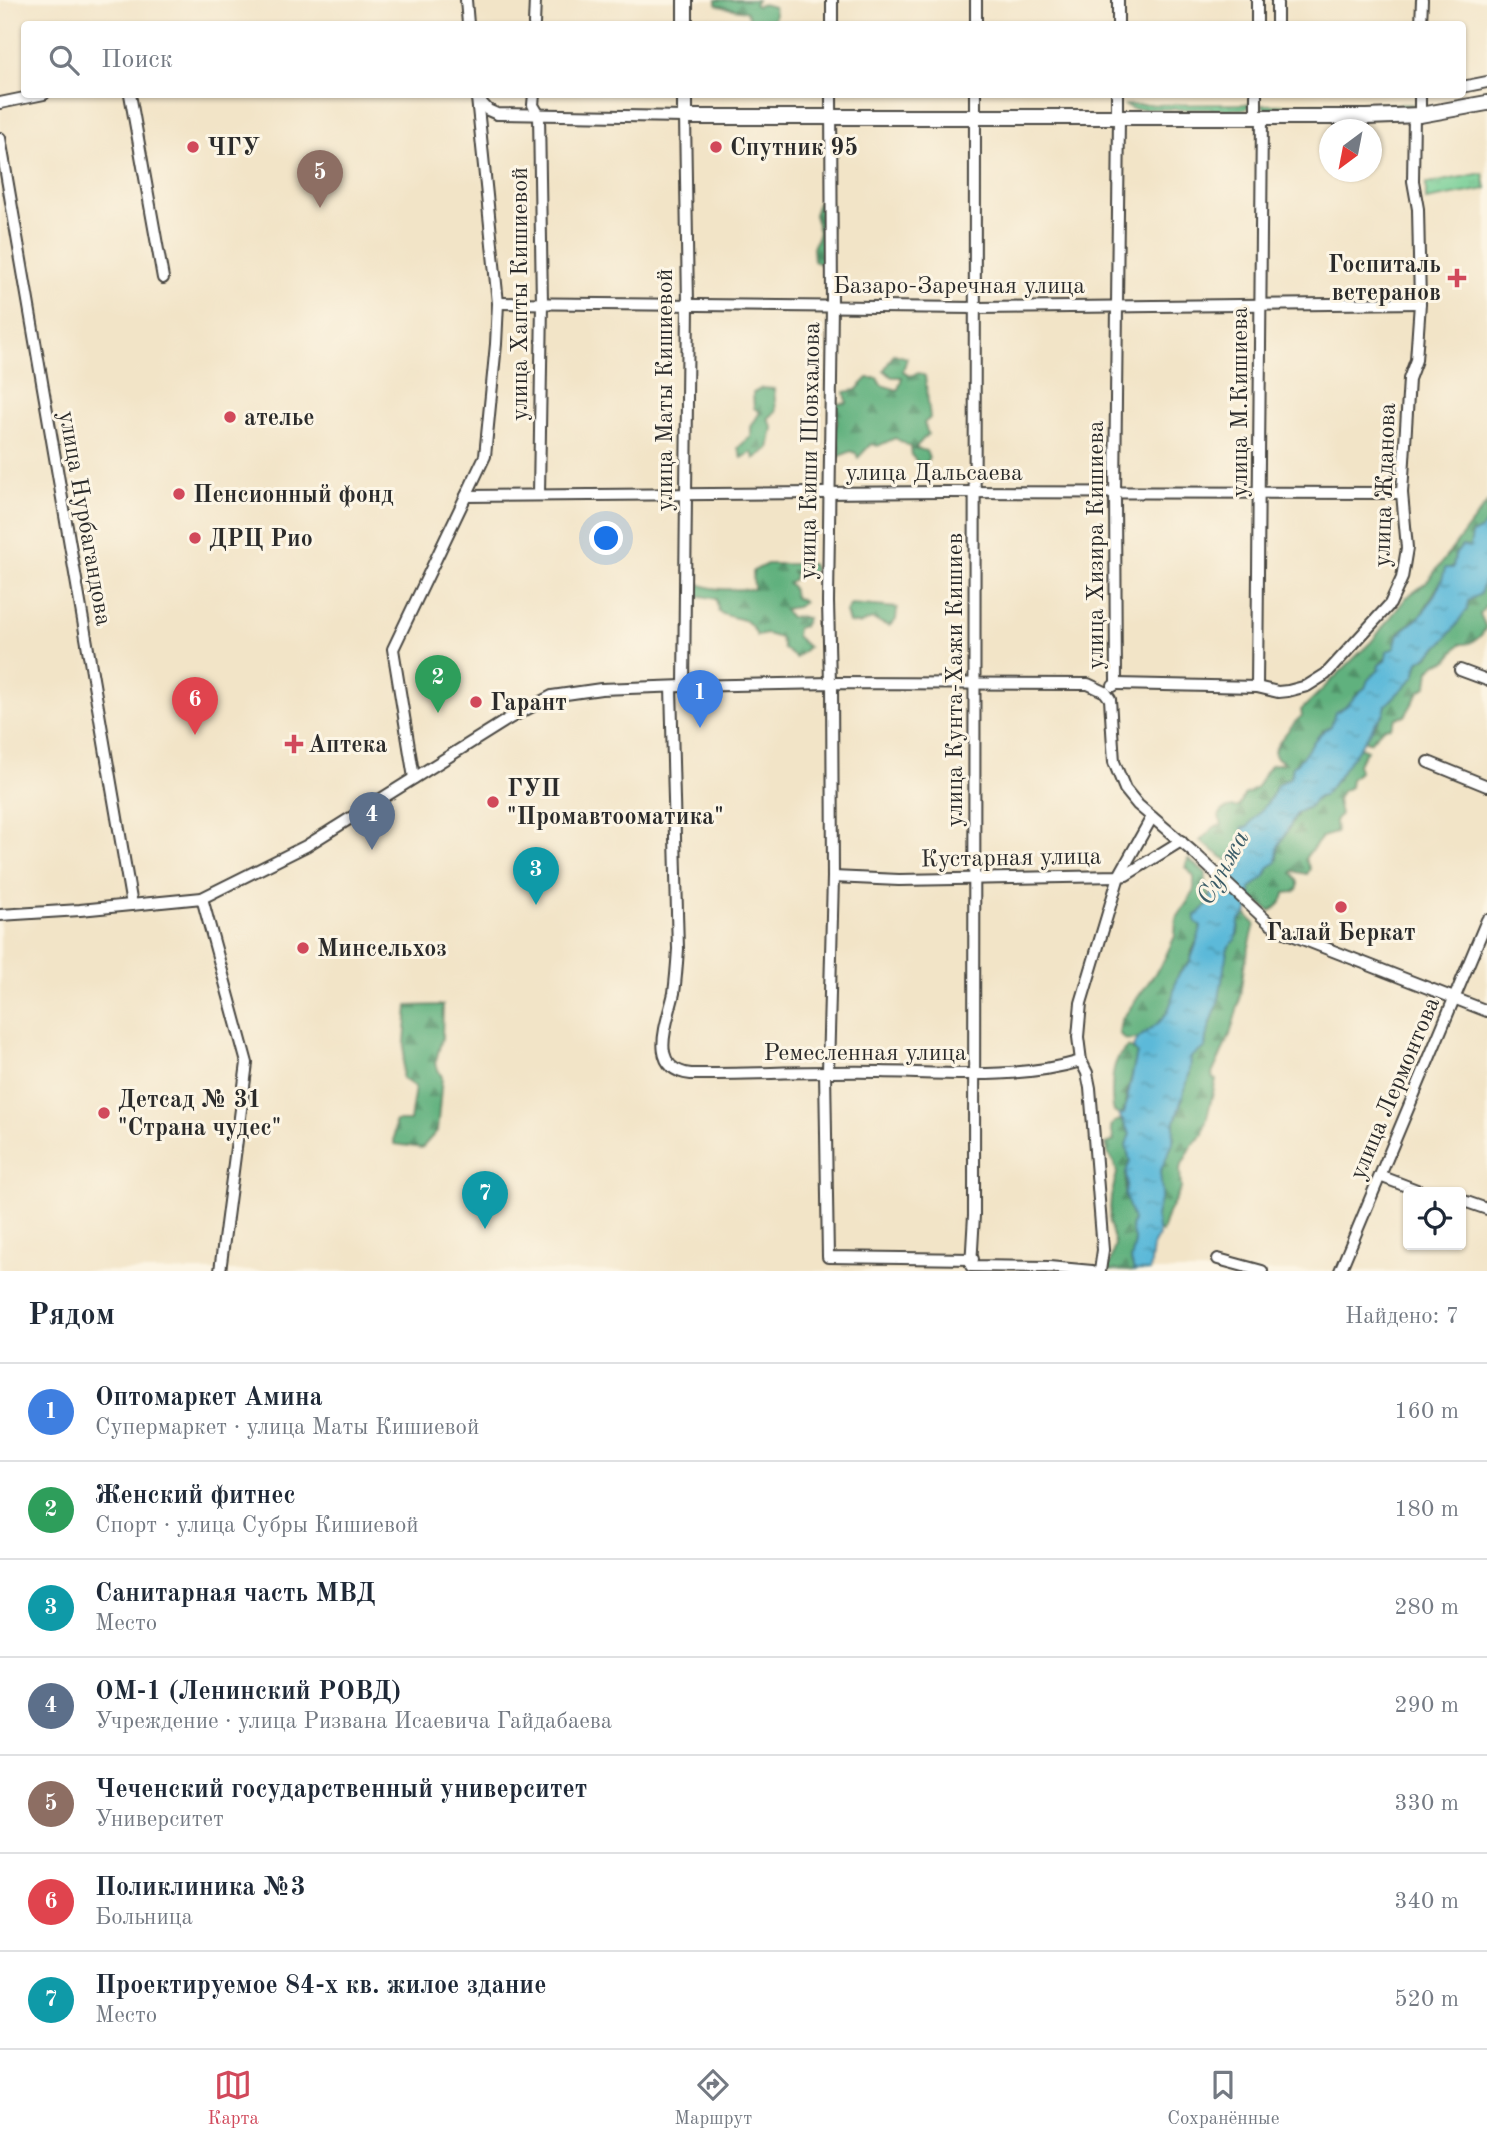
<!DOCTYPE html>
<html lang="ru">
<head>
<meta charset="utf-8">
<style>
	:root { --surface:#fff; --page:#f6f6f7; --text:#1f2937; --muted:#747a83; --line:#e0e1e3; --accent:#d1495b }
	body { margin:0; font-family:"Old Standard TT",serif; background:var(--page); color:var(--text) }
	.controls { position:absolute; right:21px; bottom:21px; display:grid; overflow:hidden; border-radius:7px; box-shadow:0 2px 5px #0004 }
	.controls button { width:63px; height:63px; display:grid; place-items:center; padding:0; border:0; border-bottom:2px solid var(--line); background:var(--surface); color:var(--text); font:35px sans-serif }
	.compass { position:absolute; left:1319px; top:119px; width:63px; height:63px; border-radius:50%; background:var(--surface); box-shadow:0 2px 5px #0004; rotate:212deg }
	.you { position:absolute; left:607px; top:539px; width:24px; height:24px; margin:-18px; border:5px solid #fff; border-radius:50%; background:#1a73e8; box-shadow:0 0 0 10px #1a73e833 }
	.badge { display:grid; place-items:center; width:46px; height:46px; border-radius:50%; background:var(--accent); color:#fff; font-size:23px; font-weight:700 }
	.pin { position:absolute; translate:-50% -58px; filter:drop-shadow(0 2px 4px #0008) }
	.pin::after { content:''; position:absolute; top:37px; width:24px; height:21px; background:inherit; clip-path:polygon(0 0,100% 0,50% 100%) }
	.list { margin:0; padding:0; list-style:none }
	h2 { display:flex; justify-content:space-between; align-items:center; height:91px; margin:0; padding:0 28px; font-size:30px }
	h2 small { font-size:23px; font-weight:400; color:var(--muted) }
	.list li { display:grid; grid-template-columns:46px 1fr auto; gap:21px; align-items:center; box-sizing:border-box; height:98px; padding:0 28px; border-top:2px solid var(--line) }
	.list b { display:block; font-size:26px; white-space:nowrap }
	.list p { margin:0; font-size:23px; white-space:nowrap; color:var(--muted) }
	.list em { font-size:23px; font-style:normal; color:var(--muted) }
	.icon { flex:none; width:38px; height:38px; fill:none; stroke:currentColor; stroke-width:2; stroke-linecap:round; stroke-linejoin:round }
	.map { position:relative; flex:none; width:1487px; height:1271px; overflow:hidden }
	.search { position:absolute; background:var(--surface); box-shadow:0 2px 5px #0004; left:21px; right:21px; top:21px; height:77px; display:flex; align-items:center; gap:18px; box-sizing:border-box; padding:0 24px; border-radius:7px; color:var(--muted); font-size:26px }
	.sheet { height:777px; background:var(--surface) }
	nav { display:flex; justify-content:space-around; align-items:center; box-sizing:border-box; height:98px; border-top:2px solid var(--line); background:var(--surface); font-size:19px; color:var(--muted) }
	nav a { display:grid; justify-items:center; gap:4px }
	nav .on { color:var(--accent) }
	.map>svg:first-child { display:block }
	.grass { fill:url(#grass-tufts); stroke:#507c60; stroke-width:2 }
	.forest { fill:url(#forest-firs); stroke:#466e54; stroke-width:2 }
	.water { fill:url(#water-ripples); stroke:#437282; stroke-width:2 }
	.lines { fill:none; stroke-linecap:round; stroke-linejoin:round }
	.minor-casing { stroke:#494742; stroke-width:14 }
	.major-casing { stroke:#494742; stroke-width:18 }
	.minor { stroke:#fff; stroke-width:10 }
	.major { stroke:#fff; stroke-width:14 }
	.poi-dot { fill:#d1495b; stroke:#fcf5e5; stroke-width:2.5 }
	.labels { text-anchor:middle; stroke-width:6; stroke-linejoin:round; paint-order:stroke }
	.poi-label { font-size:24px; font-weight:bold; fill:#2b2b2b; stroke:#fcf5e5; text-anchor:start }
	.street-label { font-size:24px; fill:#2b2b2b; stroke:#fcf5e5 }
	.water-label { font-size:26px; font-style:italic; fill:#3c5d68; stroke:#fcf5e5 }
</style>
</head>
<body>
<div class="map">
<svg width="1487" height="1271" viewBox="0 0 1487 1271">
	<defs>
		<pattern id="grass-tufts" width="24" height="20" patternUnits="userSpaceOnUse" patternTransform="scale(1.75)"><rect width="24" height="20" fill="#75ce95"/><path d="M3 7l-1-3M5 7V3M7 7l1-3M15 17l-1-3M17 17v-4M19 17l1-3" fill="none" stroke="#65b181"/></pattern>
		<pattern id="forest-firs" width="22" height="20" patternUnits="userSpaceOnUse" patternTransform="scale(1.75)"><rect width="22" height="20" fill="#60b17e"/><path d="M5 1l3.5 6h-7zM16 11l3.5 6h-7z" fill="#4f9067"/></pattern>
		<pattern id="water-ripples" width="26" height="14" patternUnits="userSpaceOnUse" patternTransform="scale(1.75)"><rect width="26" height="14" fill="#5bb9d9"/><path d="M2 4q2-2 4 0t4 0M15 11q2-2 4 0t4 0" fill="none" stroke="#4b97b0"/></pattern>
	</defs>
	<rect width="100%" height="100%" fill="#fcf5e5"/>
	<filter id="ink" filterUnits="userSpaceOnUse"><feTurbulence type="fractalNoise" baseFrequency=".0143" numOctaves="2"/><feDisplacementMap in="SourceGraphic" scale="14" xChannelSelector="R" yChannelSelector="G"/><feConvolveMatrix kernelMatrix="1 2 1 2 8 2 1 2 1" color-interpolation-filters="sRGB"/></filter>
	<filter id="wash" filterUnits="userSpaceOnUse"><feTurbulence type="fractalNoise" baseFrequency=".00686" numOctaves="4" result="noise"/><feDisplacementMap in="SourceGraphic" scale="28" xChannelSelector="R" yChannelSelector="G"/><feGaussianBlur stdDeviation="1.57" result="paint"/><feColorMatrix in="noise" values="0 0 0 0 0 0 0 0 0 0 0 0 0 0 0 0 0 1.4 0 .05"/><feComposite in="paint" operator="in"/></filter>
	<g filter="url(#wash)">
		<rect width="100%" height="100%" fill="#f2e4c7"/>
		<g class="grass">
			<path d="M 1251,104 L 1246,109 L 1133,109 L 1124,105 Z"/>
			<path d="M 1413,104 L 1410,107 L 1266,109 L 1261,105 Z"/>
			<path d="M 1483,173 L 1486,189 L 1426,200 L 1426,184 Z"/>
		</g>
		<g class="forest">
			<path d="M 716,0 L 757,0 L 754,4 L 757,6 L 763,4 L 774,7 L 775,16 L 771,23 L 751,23 L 747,12 C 737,8 727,10 716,4 Z"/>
			<path d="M 818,202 L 830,203 L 829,263 L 823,265 L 814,261 L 813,248 L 819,232 L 814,215 Z"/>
			<path d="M 894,354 L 907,358 L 903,371 L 909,376 L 919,373 L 925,376 L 930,418 L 924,423 L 928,434 L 915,448 L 926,451 L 929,458 L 924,470 L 912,456 L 911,447 L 895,438 L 878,446 L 871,444 L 858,458 L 856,453 L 851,451 L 836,458 L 832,434 L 837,423 L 836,404 L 847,403 L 845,392 L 856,390 L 868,378 L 877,378 L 881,385 L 898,390 L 902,377 L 892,377 L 884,370 Z"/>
			<path d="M 762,388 L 774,389 L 776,411 L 768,419 L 773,428 L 769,449 L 754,459 L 752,452 L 742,458 L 738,448 L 751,436 L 751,427 L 760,412 L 754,408 L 753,393 Z"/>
			<path d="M 1487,503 L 1487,522 L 1470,548 L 1462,546 L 1455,555 L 1453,568 L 1444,576 L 1421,615 L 1399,632 L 1395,648 L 1379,665 L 1378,671 L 1368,680 L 1365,688 L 1357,693 L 1353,701 L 1331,726 L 1323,730 L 1300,760 L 1293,766 L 1291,777 L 1277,785 C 1268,811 1246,818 1242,848 L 1228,861 L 1200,841 L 1214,827 L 1222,825 L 1219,817 C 1222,807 1230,807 1239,807 L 1244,795 C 1263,788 1258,778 1271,765 L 1285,763 L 1276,757 L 1274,751 C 1278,743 1295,720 1302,716 L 1301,710 L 1371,642 L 1406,598 L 1426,583 Z"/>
			<path d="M 767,564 L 812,564 L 815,570 L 809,574 L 791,571 L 795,574 L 794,579 L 788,583 L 792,587 L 794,597 L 804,602 L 797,607 L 784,609 L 790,617 L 807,618 L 804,626 L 797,628 L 796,636 L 808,647 L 796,658 L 784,649 L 780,638 L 767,634 L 757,636 C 747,612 737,623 719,612 L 716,599 L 702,596 L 693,600 L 691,582 L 694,581 C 710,592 735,589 754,589 L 753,571 Z"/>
			<path d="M 1487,574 L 1487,604 L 1480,614 L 1486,627 C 1481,638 1472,645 1460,644 L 1447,661 L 1437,663 L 1429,670 L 1427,686 L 1419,692 L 1405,716 L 1396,718 L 1391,727 L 1383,728 L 1370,742 L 1367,742 L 1365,738 L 1384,713 L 1386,705 L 1415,676 L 1419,662 C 1438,651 1450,633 1462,615 C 1465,610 1466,603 1469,600 C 1472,597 1476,597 1479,594 C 1483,590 1484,580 1487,574 Z"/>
			<path d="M 851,604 L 897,608 L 896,620 L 889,626 L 872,619 L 860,624 L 849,623 L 846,612 Z"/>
			<path d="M 1360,747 L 1367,750 L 1358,764 L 1359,772 L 1351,779 L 1350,787 L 1342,791 L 1337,801 L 1340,814 L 1335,821 L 1336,833 L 1322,837 C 1317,845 1309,851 1305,859 L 1310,869 L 1307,874 L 1293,871 L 1292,873 L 1298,882 L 1298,888 L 1294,892 L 1285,893 C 1285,900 1277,908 1270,911 L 1251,897 L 1250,888 L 1264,878 L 1269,867 L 1278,859 C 1278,855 1277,852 1278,848 C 1280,843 1297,813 1301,810 C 1311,802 1322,797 1331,787 C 1342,775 1348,758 1360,747 Z"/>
			<path d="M 1188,859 L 1206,873 C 1206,887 1204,886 1211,899 L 1203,910 L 1200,924 L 1201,932 L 1192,951 L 1191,959 L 1175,983 C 1178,1006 1148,1045 1124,1039 L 1119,1033 L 1121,1021 L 1163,962 L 1175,936 L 1176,919 L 1194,892 L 1194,877 L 1186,867 Z"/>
			<path d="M 1246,914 L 1255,924 L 1244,966 L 1239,1003 L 1230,1035 L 1212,1074 L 1213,1079 L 1216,1080 L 1203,1134 L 1192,1146 L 1180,1168 L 1181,1189 L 1168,1213 L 1162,1232 L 1157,1229 L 1156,1213 L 1160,1198 L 1160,1172 L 1174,1137 L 1173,1128 L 1190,1072 L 1190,1060 L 1192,1055 L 1205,1048 L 1206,1038 L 1219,999 L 1225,957 L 1229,946 L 1238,935 L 1239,921 Z"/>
			<path d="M 443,1005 L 442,1038 L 435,1064 L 442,1077 L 437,1131 L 422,1148 L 394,1144 L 395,1121 L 410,1121 L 415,1087 L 402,1078 L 408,1006 Z"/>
			<path d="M 1128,1046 L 1137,1053 C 1134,1067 1131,1080 1127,1093 C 1124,1102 1127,1108 1121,1116 L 1114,1112 C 1111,1102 1111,1070 1117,1060 C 1119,1055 1124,1050 1128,1046 Z"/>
			<path d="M 1120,1120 L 1126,1125 L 1130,1134 L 1126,1145 L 1130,1161 L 1126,1172 L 1125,1192 L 1133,1220 L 1131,1229 L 1135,1242 L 1131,1260 L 1134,1271 L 1108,1270 L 1115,1244 L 1109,1222 L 1111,1197 L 1117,1173 L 1115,1165 L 1108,1153 L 1106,1144 L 1114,1141 L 1111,1127 L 1114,1122 Z"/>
		</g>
		<path class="water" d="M 1487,522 L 1487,574 L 1480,594 L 1468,601 L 1467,610 C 1460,617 1457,625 1451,632 C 1443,643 1430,655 1419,661 L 1415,676 L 1386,705 L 1384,714 L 1374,724 L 1371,731 L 1331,787 L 1323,796 L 1318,797 L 1310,806 L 1297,813 L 1278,847 L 1277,862 L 1269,867 L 1264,878 L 1250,888 L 1251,896 L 1254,899 L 1246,914 L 1239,921 L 1236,940 L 1229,946 L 1227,951 L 1219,999 L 1206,1038 L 1205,1048 L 1191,1057 L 1190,1072 L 1174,1125 L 1173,1143 L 1160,1172 L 1162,1192 L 1156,1216 L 1159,1235 L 1153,1246 L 1150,1271 L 1134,1271 L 1131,1260 L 1135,1242 L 1131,1229 L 1133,1220 L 1125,1194 L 1127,1186 L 1126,1172 L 1130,1161 L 1126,1145 L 1130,1134 L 1119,1115 L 1124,1114 L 1137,1053 L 1133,1048 C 1138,1032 1155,1030 1164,1017 C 1172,1007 1173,993 1176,981 C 1177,973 1185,969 1189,963 C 1191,960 1201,931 1201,927 L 1195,921 L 1195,916 L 1209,904 C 1217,875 1219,870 1242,848 L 1244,834 L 1242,828 L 1248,827 C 1257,812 1271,803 1277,785 L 1291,777 L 1293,766 C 1308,755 1314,734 1331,726 L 1335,712 C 1350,708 1353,695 1365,688 L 1368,680 L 1378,671 L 1379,665 L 1386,660 L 1387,651 L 1395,648 C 1395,629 1411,627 1422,614 C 1431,602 1443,582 1445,568 L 1453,568 L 1455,555 L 1462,546 L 1470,547 L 1472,534 L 1482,529 Z"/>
	</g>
	<g filter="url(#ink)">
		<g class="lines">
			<g class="minor-casing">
				<g id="minor">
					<path d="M 466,0 L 468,24"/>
					<path d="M 534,24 L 535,0"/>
					<path d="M 832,24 L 832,0"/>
					<path d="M 976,24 L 976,0"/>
					<path d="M 1118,24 L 1118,0"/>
					<path d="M 1257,24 L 1257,0"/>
					<path d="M 1277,24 L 1277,0"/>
					<path d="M 1421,24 L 1422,0"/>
					<path d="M 1462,87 L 1487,82"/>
					<path d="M 130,94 L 163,278"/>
					<path d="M 534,94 L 533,105 L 539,115 L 542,303 L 539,494"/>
					<path d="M 975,94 L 974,1215 L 971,1266 L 1049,1267 L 1092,1271"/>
					<path d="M 1420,94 L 1420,115"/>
					<path d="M 477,98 L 488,110 L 497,114 L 685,117 L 688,304 L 684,686"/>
					<path d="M 0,103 L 44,94"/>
					<path d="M 1117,117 L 1117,94"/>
					<path d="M 1256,117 L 1256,94"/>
					<path d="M 0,138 L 132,905"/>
					<path d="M 498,303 L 975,308 L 1420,303"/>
					<path d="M 466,496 L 944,492 L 1402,493"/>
					<path d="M 1460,670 L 1487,680"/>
					<path d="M 830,683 L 828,602 L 832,306 L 831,94"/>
					<path d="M 1116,684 L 1257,687 L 1278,692 L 1288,691 L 1307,686 L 1326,674 L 1390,604 L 1402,578 L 1407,548 L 1402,493 L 1409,379 L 1416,360 L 1420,303 L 1418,209 L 1413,181 L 1414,116"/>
					<path d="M 1113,686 L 1116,684 L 1115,494 L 1119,117"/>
					<path d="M 671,687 L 678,949 C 677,964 676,978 674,993 C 668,1021 646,1069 691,1074 C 754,1074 816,1071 879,1072 C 945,1073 1017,1080 1081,1061"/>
					<path d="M 1257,687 L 1262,117"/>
					<path d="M 1428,762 L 1487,786"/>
					<path d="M 414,778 L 393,649 L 485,456 L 496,344 L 498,303 L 477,98"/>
					<path d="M 833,877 L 899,880 L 1119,876 L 1126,875 L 1181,841"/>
					<path d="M 202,898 L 247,1063 L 220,1271"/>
					<path d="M 0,915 L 80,910 L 202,898 L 306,846 L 510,718 L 552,696 L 601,689 L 684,686 L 832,683 L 1088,684 L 1105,692 L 1110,699 L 1114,762 L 1125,789 L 1138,805 L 1193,852 L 1270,924 L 1282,931 L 1487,1011"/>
					<path d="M 828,1071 L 833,877 L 832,683"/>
					<path d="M 825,1072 L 828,1257 L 973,1259"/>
					<path d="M 1380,1176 L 1422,1192"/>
					<path d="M 1461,1200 L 1487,1209"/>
					<path d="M 1218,1259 L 1262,1271"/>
					<path d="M 1100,1271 L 1103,1250 L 1090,1088 L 1087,1073 L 1081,1061 L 1078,1037 L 1081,1003 L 1119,876 L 1152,817"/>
					<path d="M 1340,1271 L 1487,920"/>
				</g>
			</g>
			<g class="major-casing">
				<g id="major">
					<path d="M 685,0 L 685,24"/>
					<path d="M 685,94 L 685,117 L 1367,117 L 1420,115 L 1487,103"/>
				</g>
			</g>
			<use href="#minor" class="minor"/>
			<use href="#major" class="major"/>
		</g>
	</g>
	<g class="poi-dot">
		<circle cx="193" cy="147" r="7"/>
		<circle cx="716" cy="147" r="7"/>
		<path d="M1453.5 267.5h7v7h7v7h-7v7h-7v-7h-7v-7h7z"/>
		<circle cx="230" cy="417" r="7"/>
		<circle cx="179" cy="494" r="7"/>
		<circle cx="195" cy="538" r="7"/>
		<circle cx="476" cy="702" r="7"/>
		<path d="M290.5 733.5h7v7h7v7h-7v7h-7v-7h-7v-7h7z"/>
		<circle cx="493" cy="802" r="7"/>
		<circle cx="1341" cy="907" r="7"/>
		<circle cx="303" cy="948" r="7"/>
		<circle cx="104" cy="1113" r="7"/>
	</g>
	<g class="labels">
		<g class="poi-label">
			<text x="207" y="155">ЧГУ</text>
			<text x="730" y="155">Спутник 95</text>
			<text x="1441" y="272" text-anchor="end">Госпиталь<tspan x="1441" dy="28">ветеранов</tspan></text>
			<text x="244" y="425">ателье</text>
			<text x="193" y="502">Пенсионный фонд</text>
			<text x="209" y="546">ДРЦ Рио</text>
			<text x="490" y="710">Гарант</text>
			<text x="308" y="752">Аптека</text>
			<text x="507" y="796">ГУП<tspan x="507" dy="28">"Промавтооматика"</tspan></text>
			<text x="1341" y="940" text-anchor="middle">Галай Беркат</text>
			<text x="317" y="956">Минсельхоз</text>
			<text x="118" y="1107">Детсад № 31<tspan x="118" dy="28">"Страна чудес"</tspan></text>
		</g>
		<g class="street-label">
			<text x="959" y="293">Базаро-Заречная улица</text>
			<text transform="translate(519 294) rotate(-90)" y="8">улица Хапты Кишиевой</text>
			<text transform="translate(664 390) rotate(-90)" y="8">улица Маты Кишиевой</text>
			<text transform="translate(1239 402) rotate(-90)" y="8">улица М.Кишиева</text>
			<text transform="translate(809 451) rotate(-89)" y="8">улица Киши Шовхалова</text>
			<text x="934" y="480">улица Дальсаева</text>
			<text transform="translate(1384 485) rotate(-88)" y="8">улица Жданова</text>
			<text transform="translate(86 518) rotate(80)" y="8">улица Нурбагандова</text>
			<text transform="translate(1095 545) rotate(-90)" y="8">улица Хизира Кишиева</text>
			<text transform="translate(954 680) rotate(-90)" y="8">улица Кунта-Хажи Кишиев</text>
			<text transform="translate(1011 857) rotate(-1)" y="8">Кустарная улица</text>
			<text x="865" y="1060">Ремесленная улица</text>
			<text transform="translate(1394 1088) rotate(-67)" y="8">улица Лермонтова</text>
		</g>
		<g class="water-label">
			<text transform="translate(1222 867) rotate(-61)" y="9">Сунжа</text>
		</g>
	</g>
</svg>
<div class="controls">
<button><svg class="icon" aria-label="locate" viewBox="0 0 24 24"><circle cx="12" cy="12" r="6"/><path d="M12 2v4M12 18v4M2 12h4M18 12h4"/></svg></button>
</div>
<svg class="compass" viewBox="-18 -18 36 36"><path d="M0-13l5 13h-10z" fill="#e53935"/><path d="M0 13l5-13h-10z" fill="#747a83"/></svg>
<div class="you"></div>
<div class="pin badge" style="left:700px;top:728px;background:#3f7fe0">1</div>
<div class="pin badge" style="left:438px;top:713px;background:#2e9e5b">2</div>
<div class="pin badge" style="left:536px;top:905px;background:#0f9aa8">3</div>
<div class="pin badge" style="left:372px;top:850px;background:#5c6f8a">4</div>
<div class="pin badge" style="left:320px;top:208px;background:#8d6e63">5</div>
<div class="pin badge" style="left:195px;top:735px;background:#e0444e">6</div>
<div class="pin badge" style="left:485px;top:1229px;background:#0f9aa8">7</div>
<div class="search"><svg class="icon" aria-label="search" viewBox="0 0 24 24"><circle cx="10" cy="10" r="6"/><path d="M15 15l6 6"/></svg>Поиск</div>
</div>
<section class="sheet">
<h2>Рядом<small>Найдено: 7</small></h2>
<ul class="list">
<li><span class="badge" style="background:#3f7fe0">1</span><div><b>Оптомаркет Амина</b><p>Супермаркет · улица Маты Кишиевой</p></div><em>160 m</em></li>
<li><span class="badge" style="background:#2e9e5b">2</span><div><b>Женский фитнес</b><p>Спорт · улица Субры Кишиевой</p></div><em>180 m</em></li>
<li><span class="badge" style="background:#0f9aa8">3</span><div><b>Санитарная часть МВД</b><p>Место</p></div><em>280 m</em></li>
<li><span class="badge" style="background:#5c6f8a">4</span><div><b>ОМ-1 (Ленинский РОВД)</b><p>Учреждение · улица Ризвана Исаевича Гайдабаева</p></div><em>290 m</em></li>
<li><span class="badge" style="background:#8d6e63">5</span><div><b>Чеченский государственный университет</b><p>Университет</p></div><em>330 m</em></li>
<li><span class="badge" style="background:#e0444e">6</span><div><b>Поликлиника №3</b><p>Больница</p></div><em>340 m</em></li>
<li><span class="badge" style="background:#0f9aa8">7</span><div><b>Проектируемое 84-х кв. жилое здание</b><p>Место</p></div><em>520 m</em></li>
</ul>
</section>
<nav>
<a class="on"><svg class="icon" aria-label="map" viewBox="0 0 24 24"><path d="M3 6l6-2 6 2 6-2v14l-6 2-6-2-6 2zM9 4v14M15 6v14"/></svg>Карта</a>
<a><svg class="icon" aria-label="directions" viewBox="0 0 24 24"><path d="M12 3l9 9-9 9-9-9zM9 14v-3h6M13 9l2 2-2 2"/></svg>Маршрут</a>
<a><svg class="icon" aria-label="saved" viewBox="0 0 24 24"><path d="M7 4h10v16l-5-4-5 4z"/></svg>Сохранённые</a>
</nav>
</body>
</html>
